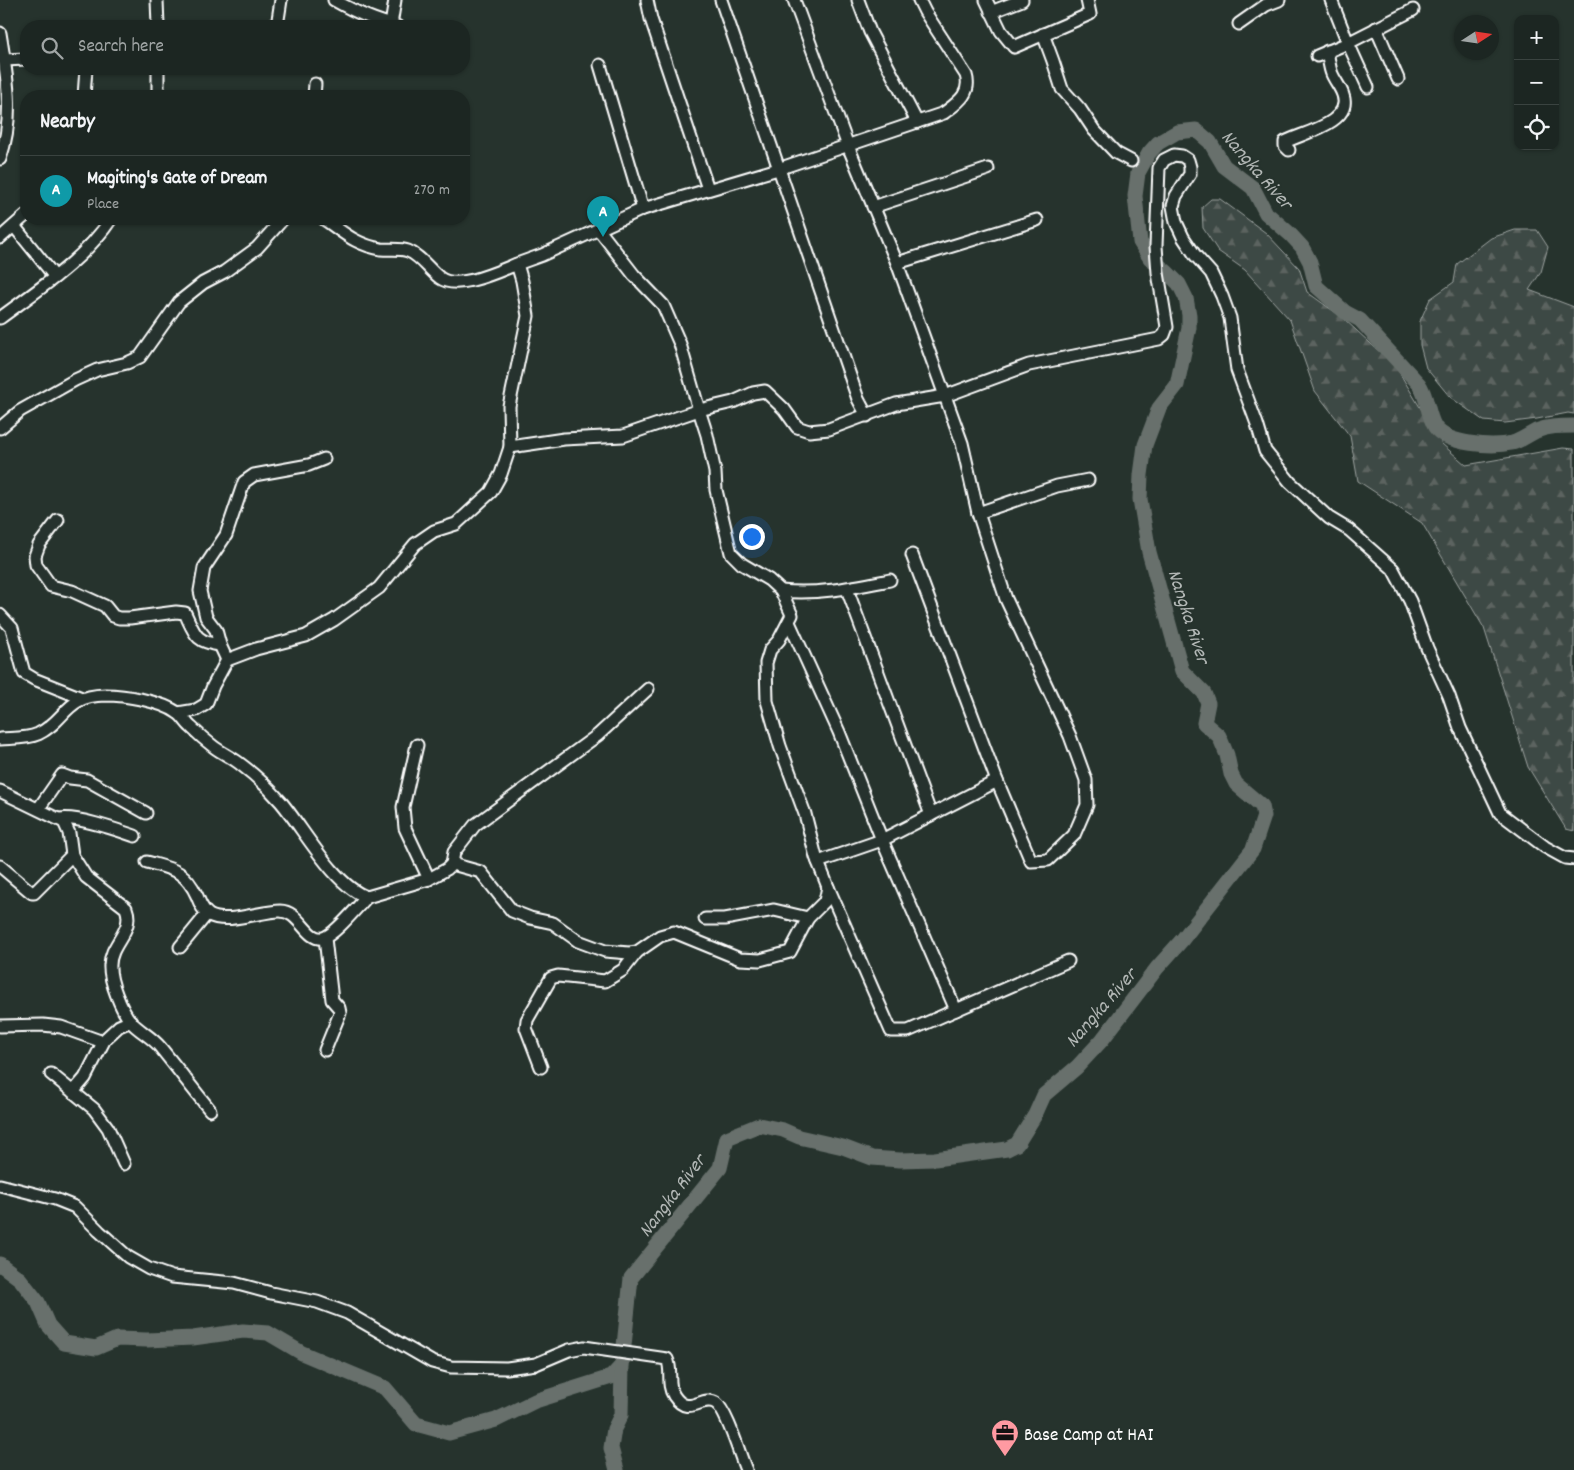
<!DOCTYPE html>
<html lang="en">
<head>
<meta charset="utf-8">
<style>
	:root { --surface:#1c2622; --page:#29322f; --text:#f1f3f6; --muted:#a0a5a5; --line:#3a4340; --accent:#0b8043 }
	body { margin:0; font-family:Dekko,sans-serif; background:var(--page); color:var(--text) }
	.controls { position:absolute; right:15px; top:15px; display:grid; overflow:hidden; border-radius:10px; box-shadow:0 1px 4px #0004 }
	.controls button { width:45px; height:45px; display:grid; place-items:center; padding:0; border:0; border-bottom:1px solid var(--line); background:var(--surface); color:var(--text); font:25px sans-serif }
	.compass { position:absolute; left:1454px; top:15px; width:45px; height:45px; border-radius:50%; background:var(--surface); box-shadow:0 1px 4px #0004; rotate:78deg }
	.you { position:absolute; left:751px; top:536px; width:18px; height:18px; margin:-12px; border:4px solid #fff; border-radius:50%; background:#1a73e8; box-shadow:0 0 0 8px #1a73e833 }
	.badge { display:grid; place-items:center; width:32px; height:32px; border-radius:50%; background:var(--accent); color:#fff; font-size:16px; font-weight:700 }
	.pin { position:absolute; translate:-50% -41px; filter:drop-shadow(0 1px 2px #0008) }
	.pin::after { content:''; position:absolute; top:26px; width:18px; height:15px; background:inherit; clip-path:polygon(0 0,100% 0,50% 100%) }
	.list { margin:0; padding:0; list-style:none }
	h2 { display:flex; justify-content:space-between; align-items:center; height:65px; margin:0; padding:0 20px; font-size:21px }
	h2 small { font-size:16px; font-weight:400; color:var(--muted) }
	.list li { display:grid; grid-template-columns:32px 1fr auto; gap:15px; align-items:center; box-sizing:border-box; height:70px; padding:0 20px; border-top:1px solid var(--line) }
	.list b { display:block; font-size:19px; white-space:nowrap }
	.list p { margin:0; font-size:16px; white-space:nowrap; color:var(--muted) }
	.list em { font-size:16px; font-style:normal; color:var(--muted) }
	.icon { flex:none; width:28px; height:28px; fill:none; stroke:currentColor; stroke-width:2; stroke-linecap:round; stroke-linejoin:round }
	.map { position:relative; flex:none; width:1574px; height:1470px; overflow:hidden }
	.search { position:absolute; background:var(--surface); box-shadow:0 1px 4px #0004; left:20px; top:20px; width:450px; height:55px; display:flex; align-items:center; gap:12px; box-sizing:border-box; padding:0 18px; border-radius:20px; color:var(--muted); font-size:19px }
	.panel { position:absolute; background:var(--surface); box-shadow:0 1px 4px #0004; left:20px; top:90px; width:450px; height:135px; border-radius:20px }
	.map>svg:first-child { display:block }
	.forest { fill:url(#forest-firs); stroke:#9ea4a2 }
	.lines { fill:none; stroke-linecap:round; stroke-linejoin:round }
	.river { stroke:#67706c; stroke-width:15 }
	.minor-casing { stroke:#fff; stroke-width:15 }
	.minor { stroke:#26332d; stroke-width:11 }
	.labels { text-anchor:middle; stroke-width:4; stroke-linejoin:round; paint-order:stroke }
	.poi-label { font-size:19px; fill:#fff; stroke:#26332d; text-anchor:start }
	.water-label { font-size:20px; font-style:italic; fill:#b3b8b6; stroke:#26332d }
</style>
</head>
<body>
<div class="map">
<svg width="1574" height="1470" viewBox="0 0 1574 1470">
	<defs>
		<pattern id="forest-firs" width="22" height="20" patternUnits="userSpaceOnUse" patternTransform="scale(1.25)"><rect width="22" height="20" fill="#3e4944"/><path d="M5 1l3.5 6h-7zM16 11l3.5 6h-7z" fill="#5b6460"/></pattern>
	</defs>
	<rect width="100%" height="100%" fill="#26332d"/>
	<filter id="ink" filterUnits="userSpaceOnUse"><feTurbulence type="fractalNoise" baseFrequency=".02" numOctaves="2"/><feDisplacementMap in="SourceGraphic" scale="10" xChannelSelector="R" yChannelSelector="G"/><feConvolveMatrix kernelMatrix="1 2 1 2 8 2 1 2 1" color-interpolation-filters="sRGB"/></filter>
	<g filter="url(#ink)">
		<g class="forest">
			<path d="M 1211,199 L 1220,199 L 1266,233 L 1299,268 L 1307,292 L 1343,318 L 1396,367 L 1442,444 L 1466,465 L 1563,448 L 1574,449 L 1574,831 L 1566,829 L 1528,767 L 1484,628 L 1422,523 L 1358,481 L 1350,436 L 1315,391 L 1290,320 L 1245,270 L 1218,251 L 1203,228 L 1202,207 Z"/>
			<path d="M 1515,230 L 1537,230 L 1548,247 L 1541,272 L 1529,290 L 1574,307 L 1574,414 L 1568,413 L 1537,419 L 1505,423 L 1484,421 L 1450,397 L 1426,368 L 1420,345 L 1420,321 L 1430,299 L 1454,282 L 1457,264 L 1491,238 Z"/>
		</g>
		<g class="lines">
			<g class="river">
				<path d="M 0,1264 L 20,1279 L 38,1302 L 48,1325 L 64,1343 L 96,1348 L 117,1339 L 147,1340 L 193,1338 L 243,1331 L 268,1333 L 302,1353 L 385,1388 L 416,1424 L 449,1433 L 496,1420 L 535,1401 L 611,1377 L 622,1365"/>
				<path d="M 617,1470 L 611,1448 L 614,1429 L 621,1415 L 622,1365 L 631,1278 L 720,1168 L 727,1138 L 759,1125 L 783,1130 L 799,1137 L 843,1147 L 872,1158 L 900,1160 L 935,1159 L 1007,1149 L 1017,1144 L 1035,1115 L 1044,1095 L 1077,1067 L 1102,1040 L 1157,968 L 1182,940 L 1253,849 L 1264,816 L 1262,806 L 1236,784 L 1231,774 L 1227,755 L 1219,736 L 1204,723 L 1208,703 L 1204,693 L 1182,671 L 1149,552 L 1140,499 L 1141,475 L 1145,445 L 1159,408 L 1177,385 L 1189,328 L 1189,315 L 1186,298 L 1179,284 L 1167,272 L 1150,258 L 1140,242 L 1135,196 L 1138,173 L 1149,153 L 1158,143 L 1177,132 L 1196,130 L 1210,142 L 1224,166 L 1253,188 L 1266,213 L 1290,234 L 1302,247 L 1310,262 L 1316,286 L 1345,312 L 1360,320 L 1419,384 C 1428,397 1427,414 1435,427 C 1447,445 1493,447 1512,443 C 1520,441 1528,435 1536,431 C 1548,426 1561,426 1574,426"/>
			</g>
			<g class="minor-casing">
				<g id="minor">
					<path d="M 157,0 L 158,26"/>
					<path d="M 334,0 C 355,12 374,21 397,26"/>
					<path d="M 647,0 L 651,19 L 708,189"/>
					<path d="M 721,0 L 858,399 L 867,416"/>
					<path d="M 794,0 L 848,146 L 897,263 L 962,443 L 978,513 L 1006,599 L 1070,736 L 1086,780 L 1087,805 L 1074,835 L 1048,860 L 1031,861 L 997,781 L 912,555"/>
					<path d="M 858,0 L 870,32 L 917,122"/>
					<path d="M 986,0 L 1001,31 L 1014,47 L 1090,14 L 1087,0"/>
					<path d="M 1331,0 L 1348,43 L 1413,10"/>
					<path d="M 991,12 L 1022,0"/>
					<path d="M 1239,24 L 1266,5 L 1279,0"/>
					<path d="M 391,25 L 395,0"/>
					<path d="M 277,26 L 281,0"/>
					<path d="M 1376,28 L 1398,79"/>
					<path d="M 0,33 C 7,77 15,116 0,159"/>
					<path d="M 1043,34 L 1053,61 L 1062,89 L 1080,109 L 1094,130 L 1116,153 L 1131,161"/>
					<path d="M 1317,56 L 1348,43 L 1368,87"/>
					<path d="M 4,60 L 26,59"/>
					<path d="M 600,65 L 643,209"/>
					<path d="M 84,96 L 86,69"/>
					<path d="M 158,96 L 158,69"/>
					<path d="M 314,96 L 315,84"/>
					<path d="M 1289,150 L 1285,146 L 1285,142 C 1302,133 1353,123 1343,95 C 1341,88 1335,81 1332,74 C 1329,67 1329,59 1327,51"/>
					<path d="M 873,207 L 988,169"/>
					<path d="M 324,219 C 344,233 356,245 381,249 C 390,250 400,248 408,251 C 421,256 429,270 440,278 C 458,291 499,271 517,264"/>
					<path d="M 14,226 L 55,277"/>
					<path d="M 0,238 L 26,215"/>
					<path d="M 897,263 L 1037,220"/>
					<path d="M 0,318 C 39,289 84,260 111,219"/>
					<path d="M 0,428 L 20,411 L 75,380 L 97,370 L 127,363 L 140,357 L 179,302 L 203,283 L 224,272 L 257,248 L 283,219"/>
					<path d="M 510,447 L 564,439 L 623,436 L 699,410 L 680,344 L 663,305 L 634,275 L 599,230"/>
					<path d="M 978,513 L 1057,486 L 1088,480"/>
					<path d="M 58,520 L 39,545 L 35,556 L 36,565 L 51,586 L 72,591 L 105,606 L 113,616 L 119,618 L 130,618 L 176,612 L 185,613 C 195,634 195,642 220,645"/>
					<path d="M 847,589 L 931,815"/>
					<path d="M 781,591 C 818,595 854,587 890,580"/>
					<path d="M 0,615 L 12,628 L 24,673 L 34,679 L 82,698"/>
					<path d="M 789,622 L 839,732 L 882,840 L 956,1010 L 908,1031 L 891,1031 L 828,887"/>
					<path d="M 227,660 L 220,645 L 216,630 L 206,617 L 200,591 L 204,568 L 226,535 L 244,482 L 254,475 L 309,465 L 324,459"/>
					<path d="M 178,713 L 196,710 L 206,704 L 213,686 L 227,660 L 256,649 L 306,636 L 334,620 L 379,588 L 415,544 L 434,531 L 456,524 L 491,492 L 501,474 L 510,447 L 509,406 L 528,316 L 522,281 L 517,264 L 542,255 L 643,209 L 778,169 L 944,113 C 957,103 972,94 966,75 L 925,12 L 919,0"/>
					<path d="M 0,739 C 12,738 27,739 38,734 C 67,720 64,696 105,695 C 125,695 161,701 178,713 C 183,716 186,723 191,727 C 198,734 206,741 214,747 C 222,753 231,757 239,763 C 254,774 269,788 281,802 C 303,828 335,887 367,897 L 429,879 L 447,869 L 452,864 L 454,852 L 475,825 L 598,735 L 648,689"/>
					<path d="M 417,745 L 403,807 L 405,828 L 429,879"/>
					<path d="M 0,791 L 64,822 L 69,833 L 72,855 L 86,877 L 126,908 C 135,931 110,943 110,965 C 109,980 121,1010 131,1022 C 139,1031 152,1037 160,1047 C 177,1068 193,1089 210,1110"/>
					<path d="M 39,808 L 62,775 L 70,778 L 87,780 L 146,813"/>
					<path d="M 60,819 C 77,816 117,830 135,836"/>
					<path d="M 147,862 C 172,869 185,870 197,896 C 200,903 202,910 209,915 C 227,925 261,911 280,911 C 300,911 306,941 323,938 C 335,935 358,906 367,897"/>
					<path d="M 818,862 L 882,840 L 997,781"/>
					<path d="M 452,864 L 481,872 L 512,911 L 530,918 L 553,923 L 578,941 L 605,951 L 629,953 L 637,952 L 660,936 L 674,932 L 740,959 L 760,960 L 790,952 L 808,918 L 774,910 L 725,919 L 705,919"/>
					<path d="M 0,866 L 32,893 L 34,893 L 72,855"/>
					<path d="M 808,918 L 825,901 L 828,887 L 816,857 L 805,814 L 780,746 L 767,701 L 766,663 L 770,650 L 779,640 L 792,615 L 781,591 L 769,580 L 742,564 L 731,553 L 716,490 L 715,472 L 707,435 L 699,410 L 733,402 L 753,393 L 765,391 L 784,409 L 797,427 L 809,431 L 829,429 L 896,404 L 945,396 L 1029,365 L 1159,339 L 1164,335 L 1167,327 L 1158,273 L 1156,246 L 1159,168 L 1164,160 L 1174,155 L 1182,156 L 1188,160 L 1190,167 L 1190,174 L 1176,196 L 1173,206 L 1176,222 L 1183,237 L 1195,255 L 1211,273 L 1222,296 L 1230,318 L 1237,370 L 1257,424 L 1265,451 L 1290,482 L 1329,518 L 1349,530 L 1393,569 L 1410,601 L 1427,648 L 1449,696 L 1460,728 L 1500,813 L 1545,847 L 1565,858 L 1574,859"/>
					<path d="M 325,938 L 332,1000 L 339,1008 L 340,1013 L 325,1050"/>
					<path d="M 180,947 L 207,914"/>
					<path d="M 956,1010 L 1068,961"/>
					<path d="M 0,1026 L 43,1025 L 61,1027 L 103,1042"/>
					<path d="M 541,1067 L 526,1028 L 527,1020 L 551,978 L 558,976 L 605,981 L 623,970 L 637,952"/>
					<path d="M 51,1074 L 94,1109 L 108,1128 L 124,1164"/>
					<path d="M 73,1092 L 85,1078 L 105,1039 L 119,1026 L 131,1021"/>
					<path d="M 0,1185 L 55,1199 L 75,1207 L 99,1231 L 128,1257 L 149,1269 L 172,1277 L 234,1283 L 271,1293 L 317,1302 L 347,1313 L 432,1362 L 451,1367 L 507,1368 L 536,1364 L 569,1350 L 584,1347 L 667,1359 C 673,1370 666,1384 674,1396 C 689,1418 702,1394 716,1403 C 727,1411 740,1456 746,1470"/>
				</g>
			</g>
			<use href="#minor" class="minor"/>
		</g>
	</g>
	<defs>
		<g id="office-pin" transform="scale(1.4375)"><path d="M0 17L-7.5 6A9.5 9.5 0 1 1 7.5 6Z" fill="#ff9aa2" stroke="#26332d"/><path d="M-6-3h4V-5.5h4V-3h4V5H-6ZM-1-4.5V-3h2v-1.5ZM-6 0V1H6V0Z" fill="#111"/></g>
	</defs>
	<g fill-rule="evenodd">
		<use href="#office-pin" x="1005" y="1433"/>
	</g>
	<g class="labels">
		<g class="poi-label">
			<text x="1024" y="1440">Base Camp at HAI</text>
		</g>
		<g class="water-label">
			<text transform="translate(1258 169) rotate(49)" y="7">Nangka River</text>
			<text transform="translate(1190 616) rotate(72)" y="7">Nangka River</text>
			<text transform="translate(1100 1007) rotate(-49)" y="7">Nangka River</text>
			<text transform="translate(671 1195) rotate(-53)" y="7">Nangka River</text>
		</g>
	</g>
</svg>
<div class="controls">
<button>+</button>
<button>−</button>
<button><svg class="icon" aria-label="locate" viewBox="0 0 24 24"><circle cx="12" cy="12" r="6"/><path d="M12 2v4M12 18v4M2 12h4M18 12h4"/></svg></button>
</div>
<svg class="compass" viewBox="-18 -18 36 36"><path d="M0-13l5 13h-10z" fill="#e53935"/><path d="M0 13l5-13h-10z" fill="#a0a5a5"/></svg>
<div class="you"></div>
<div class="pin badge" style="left:603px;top:237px;background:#0f9aa8">A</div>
<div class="search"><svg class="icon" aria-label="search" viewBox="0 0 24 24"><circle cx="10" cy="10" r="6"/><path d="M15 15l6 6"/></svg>Search here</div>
<section class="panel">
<h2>Nearby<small></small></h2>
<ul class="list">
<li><span class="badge" style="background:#0f9aa8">A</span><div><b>Magiting's Gate of Dream</b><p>Place</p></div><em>270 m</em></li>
</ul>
</section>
</div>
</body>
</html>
